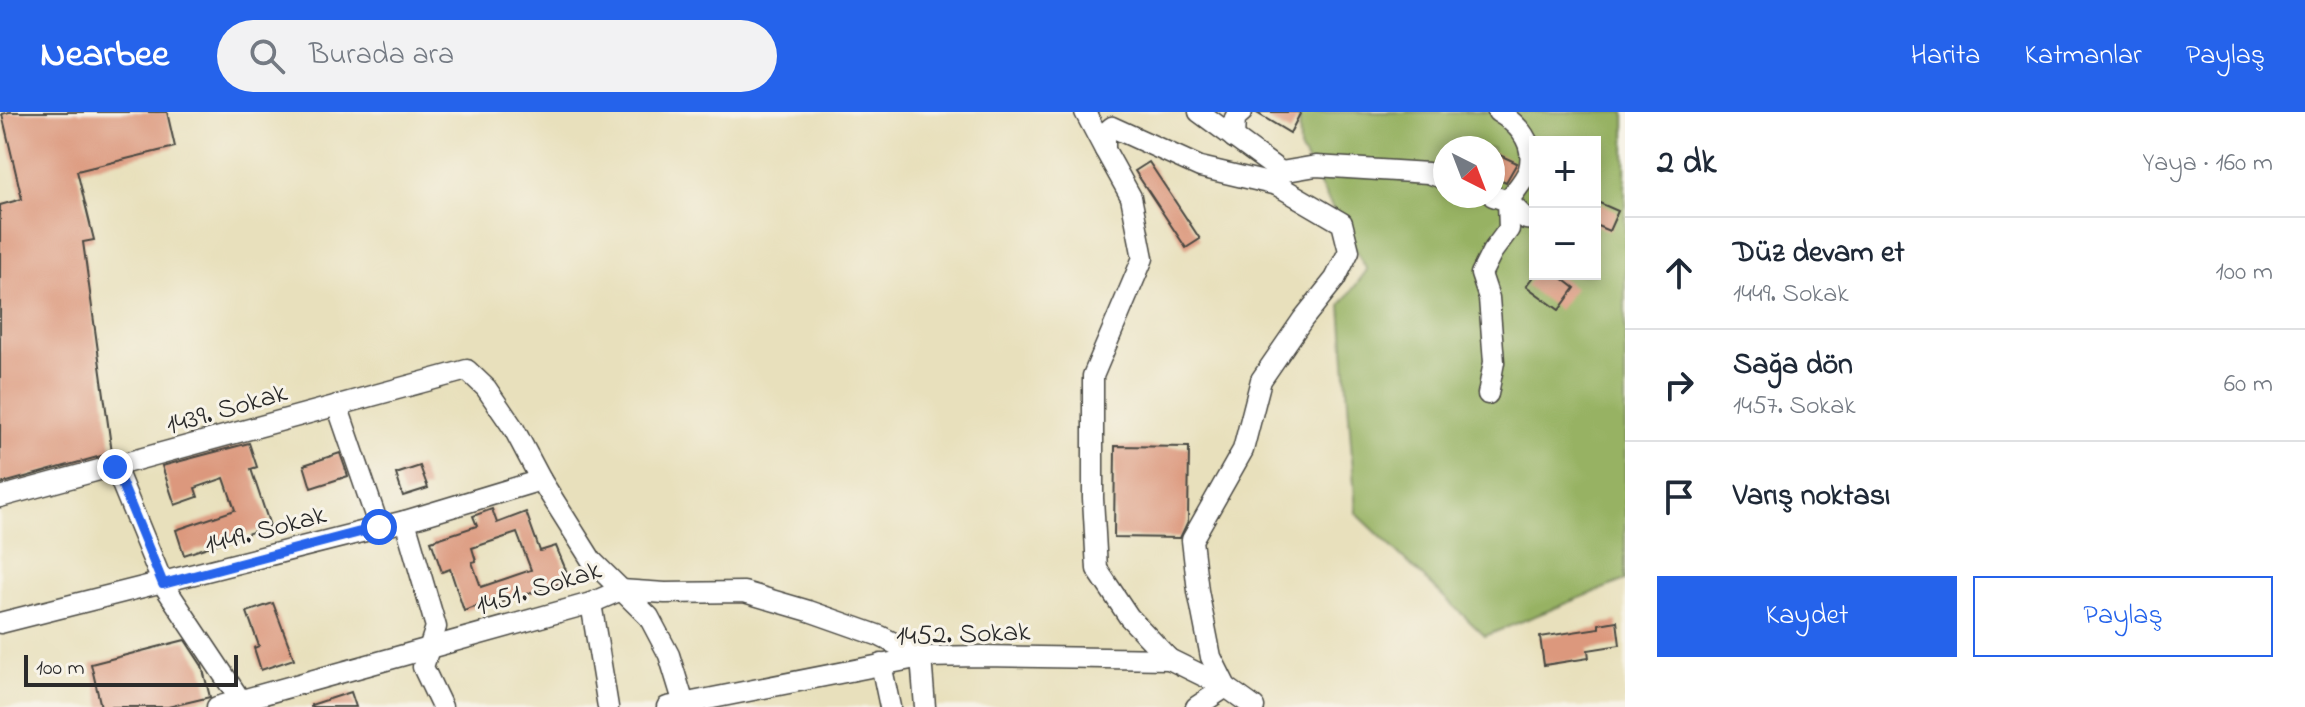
<!DOCTYPE html>
<html lang="tr">
<head>
<meta charset="utf-8">
<style>
	:root { --surface:#fff; --page:#f2f2f3; --text:#1f2937; --muted:#747a83; --line:#e0e1e3; --accent:#2563eb }
	body { margin:0; font-family:"Indie Flower",sans-serif; background:var(--page); color:var(--text) }
	.controls { position:absolute; right:24px; top:24px; display:grid; overflow:hidden; border-radius:0px; box-shadow:0 4px 12px #0003 }
	.controls button { width:72px; height:72px; display:grid; place-items:center; padding:0; border:0; border-bottom:2px solid var(--line); background:var(--surface); color:var(--text); font:40px sans-serif }
	.compass { position:absolute; left:1433px; top:24px; width:72px; height:72px; border-radius:50%; background:var(--surface); box-shadow:0 4px 12px #0003; rotate:138deg }
	.scale { position:absolute; left:24px; bottom:20px; width:214px; box-sizing:border-box; padding-left:8px; border:4px solid #2b2b2b; border-top:0; font-size:22px; line-height:28px; white-space:nowrap; color:#2b2b2b; -webkit-text-stroke:6px #f7f3e8; paint-order:stroke }
	.stop { position:absolute; width:24px; height:24px; margin:-18px; border:6px solid #2563eb; border-radius:50%; background:#fff }
	.stop.end { background:#2563eb; border-color:#fff; box-shadow:0 2px 8px #0008 }
	.list { margin:0; padding:0; list-style:none }
	h2 { display:flex; justify-content:space-between; align-items:center; height:104px; margin:0; padding:0 32px; font-size:34px }
	h2 small { font-size:26px; font-weight:400; color:var(--muted) }
	.list li { display:grid; grid-template-columns:52px 1fr auto; gap:24px; align-items:center; box-sizing:border-box; height:112px; padding:0 32px; border-top:2px solid var(--line) }
	.list b { display:block; font-size:30px; white-space:nowrap }
	.list p { margin:0; font-size:26px; white-space:nowrap; color:var(--muted) }
	.list em { font-size:26px; font-style:normal; color:var(--muted) }
	.actions { display:flex; gap:16px; padding:24px 32px }
	.actions a { flex:1; padding:18px 0; border:2px solid var(--accent); border-radius:0px; text-align:center; font-size:28px; color:var(--accent) }
	.actions .main { background:var(--accent); color:#fff }
	.icon { flex:none; width:44px; height:44px; fill:none; stroke:currentColor; stroke-width:2; stroke-linecap:round; stroke-linejoin:round }
	.map { position:relative; flex:none; width:1625px; height:595px; overflow:hidden }
	header { display:flex; align-items:center; gap:48px; box-sizing:border-box; height:112px; padding:0 40px; background:var(--accent); color:#fff }
	header strong { font-size:38px }
	nav { display:flex; gap:44px; margin-inline-start:auto; font-size:28px }
	.search { width:560px; height:72px; background:var(--page); display:flex; align-items:center; gap:20px; box-sizing:border-box; padding:0 28px; border-radius:44px; color:var(--muted); font-size:30px }
	main { display:flex }
	aside { flex:1; background:var(--surface) }
	.map>svg:first-child { display:block }
	.forest { fill:#97b263; stroke:#616e47; stroke-width:2; fill-rule:evenodd }
	.building { fill:#dc987d; fill-rule:evenodd }
	.lines { fill:none; stroke-linecap:round; stroke-linejoin:round }
	.minor-casing { stroke:#474641; stroke-width:23 }
	.minor { stroke:#fff; stroke-width:20 }
	.route { stroke:#2563eb; stroke-width:10 }
	.labels { text-anchor:middle; stroke-width:6; stroke-linejoin:round; paint-order:stroke }
	.street-label { font-size:28px; fill:#2b2b2b; stroke:#f7f3e8 }
</style>
</head>
<body>
<header>
<strong>Nearbee</strong>
<div class="search"><svg class="icon" aria-label="search" viewBox="0 0 24 24"><circle cx="10" cy="10" r="6"/><path d="M15 15l6 6"/></svg>Burada ara</div>
<nav><a>Harita</a><a>Katmanlar</a><a>Paylaş</a></nav>
</header>
<main>
<div class="map">
<svg width="1625" height="595" viewBox="0 0 1625 595">
	<rect width="100%" height="100%" fill="#f7f3e8"/>
	<filter id="ink" filterUnits="userSpaceOnUse"><feTurbulence type="fractalNoise" baseFrequency=".0125" numOctaves="2"/><feDisplacementMap in="SourceGraphic" scale="16" xChannelSelector="R" yChannelSelector="G"/><feConvolveMatrix kernelMatrix="1 2 1 2 8 2 1 2 1" color-interpolation-filters="sRGB"/></filter>
	<filter id="wash" filterUnits="userSpaceOnUse"><feTurbulence type="fractalNoise" baseFrequency=".006" numOctaves="4" result="noise"/><feDisplacementMap in="SourceGraphic" scale="32" xChannelSelector="R" yChannelSelector="G"/><feGaussianBlur stdDeviation="1.8" result="paint"/><feColorMatrix in="noise" values="0 0 0 0 0 0 0 0 0 0 0 0 0 0 0 0 0 1.4 0 .05"/><feComposite in="paint" operator="in"/></filter>
	<g filter="url(#wash)">
		<rect width="100%" height="100%" fill="#e8e0bc"/>
		<path class="forest" d="M 1299,0 L 1625,0 L 1625,468 L 1485,524 L 1356,401 L 1341,193 L 1367,158 L 1300,37 ZM 1535,30 L 1595,30 L 1595,162 L 1535,162 ZM 1445,36 L 1493,36 L 1493,84 L 1445,84 Z"/>
		<g id="blocks">
			<g class="building">
				<path d="M 9,0 L 167,0 L 175,35 L 77,59 L 94,128 L 83,130 L 112,341 L 0,372 L 0,93 L 22,87 L 2,2 Z"/>
				<path d="M 1255,0 L 1301,0 L 1290,21 Z"/>
				<path d="M 1493,40 L 1517,51 L 1506,70 L 1493,64 Z"/>
				<path d="M 1149,50 L 1200,127 L 1186,136 L 1135,59 Z"/>
				<path d="M 1595,89 L 1618,99 L 1609,119 L 1595,113 Z"/>
				<path d="M 1535,162 L 1557,162 L 1575,176 L 1559,198 L 1526,174 Z"/>
				<path d="M 249,331 L 257,355 L 251,357 L 270,414 L 184,443 L 176,418 L 235,398 L 224,366 L 195,376 L 198,385 L 175,393 L 162,354 Z"/>
				<path d="M 1115,334 L 1189,335 L 1188,409 L 1180,426 L 1114,425 Z"/>
				<path d="M 340,341 L 348,364 L 311,376 L 304,353 Z"/>
				<path d="M 420,354 L 428,376 L 403,384 L 396,362 Z"/>
				<path d="M 492,397 L 497,411 L 526,400 L 540,439 L 556,434 L 570,468 L 500,491 L 498,487 L 464,499 L 450,457 L 442,460 L 431,429 L 477,414 L 473,404 ZM 517,421 L 531,458 L 481,475 L 472,450 L 476,449 L 472,436 Z"/>
				<path d="M 273,491 L 294,547 L 261,558 L 254,536 L 259,534 L 247,500 Z"/>
				<path d="M 1617,509 L 1620,533 L 1588,538 L 1589,546 L 1544,553 L 1540,525 L 1599,516 L 1599,512 Z"/>
				<path d="M 185,528 L 202,554 L 210,585 L 168,595 L 101,595 L 91,552 Z"/>
				<path d="M 351,580 L 356,595 L 311,595 L 311,593 Z"/>
			</g>
		</g>
	</g>
	<g filter="url(#ink)">
		<use href="#blocks" fill-opacity="0" stroke="#474641" stroke-width="2"/>
		<g class="lines">
			<g class="minor-casing">
				<g id="minor">
					<path d="M 1085,0 L 1105,38"/>
					<path d="M 1199,0 L 1281,60"/>
					<path d="M 1498,0 C 1518,12 1536,31 1529,57 C 1526,67 1514,80 1508,89 L 1526,107 L 1535,108"/>
					<path d="M 1234,26 L 1235,6 L 1242,0"/>
					<path d="M 1277,73 L 1281,60 L 1316,54 L 1428,61 L 1445,67"/>
					<path d="M 1488,282 L 1494,250 L 1489,186 L 1481,162 L 1492,140 L 1509,117 L 1508,89 L 1493,84"/>
					<path d="M 337,293 L 379,415"/>
					<path d="M 115,355 L 163,472 L 245,595"/>
					<path d="M 0,385 L 467,258 L 486,276 L 514,317 L 541,368 L 592,449 L 649,505 L 669,543 L 685,595"/>
					<path d="M 405,409 L 436,515 L 423,555 L 442,595"/>
					<path d="M 591,491 L 608,595"/>
					<path d="M 0,511 L 405,409 L 541,368"/>
					<path d="M 1169,547 L 1129,505 L 1097,457 L 1093,386 L 1093,264 L 1143,146 L 1131,85 L 1105,38 L 1105,21 L 1112,15 L 1200,55 L 1277,73 L 1342,111 L 1349,139 L 1335,167 L 1303,207 L 1261,268 L 1243,338 L 1192,428 L 1198,479 L 1211,545 L 1226,575 L 1196,595"/>
					<path d="M 881,552 L 890,595"/>
					<path d="M 217,595 L 591,491 L 621,478 L 665,481 L 744,480 L 809,499 L 880,524 L 921,545 L 925,595"/>
					<path d="M 667,595 L 921,545 L 982,544 L 1169,547 L 1226,575 L 1254,595"/>
				</g>
			</g>
			<use href="#minor" class="minor"/>
		</g>
	</g>
	<g class="lines" filter="url(#ink)">
		<path class="route" d="M 115,355 L 163,472 L 379,415"/>
	</g>
	<g class="labels">
		<g class="street-label">
			<text transform="translate(226 295) rotate(-16)" y="10">1439. Sokak</text>
			<text transform="translate(265 416) rotate(-15)" y="10">1449. Sokak</text>
			<text transform="translate(538 474) rotate(-17)" y="10">1451. Sokak</text>
			<text transform="translate(963 520) rotate(-2)" y="10">1452. Sokak</text>
		</g>
	</g>
</svg>
<div class="controls">
<button>+</button>
<button>−</button>
</div>
<svg class="compass" viewBox="-18 -18 36 36"><path d="M0-13l5 13h-10z" fill="#e53935"/><path d="M0 13l5-13h-10z" fill="#747a83"/></svg>
<div class="scale">100 m</div>
<div class="stop" style="left:379px;top:415px"></div>
<div class="stop end" style="left:115px;top:355px"></div>
</div>
<aside>
<h2>2 dk<small>Yaya · 160 m</small></h2>
<ul class="list">
<li><svg class="icon" aria-label="ahead" viewBox="0 0 24 24"><path d="M12 20V5M6 11l6-6 6 6"/></svg><div><b>Düz devam et</b><p>1449. Sokak</p></div><em>100 m</em></li>
<li><svg class="icon" aria-label="right" viewBox="0 0 24 24"><path d="M7 20v-9h11M14 6l5 5-5 5"/></svg><div><b>Sağa dön</b><p>1457. Sokak</p></div><em>60 m</em></li>
<li><svg class="icon" aria-label="arrive" viewBox="0 0 24 24"><path d="M6 21V4h12l-3 4 3 4H6"/></svg><div><b>Varış noktası</b></div></li>
</ul>
<div class="actions"><a class="main">Kaydet</a><a>Paylaş</a></div>
</aside>
</main>
</body>
</html>
